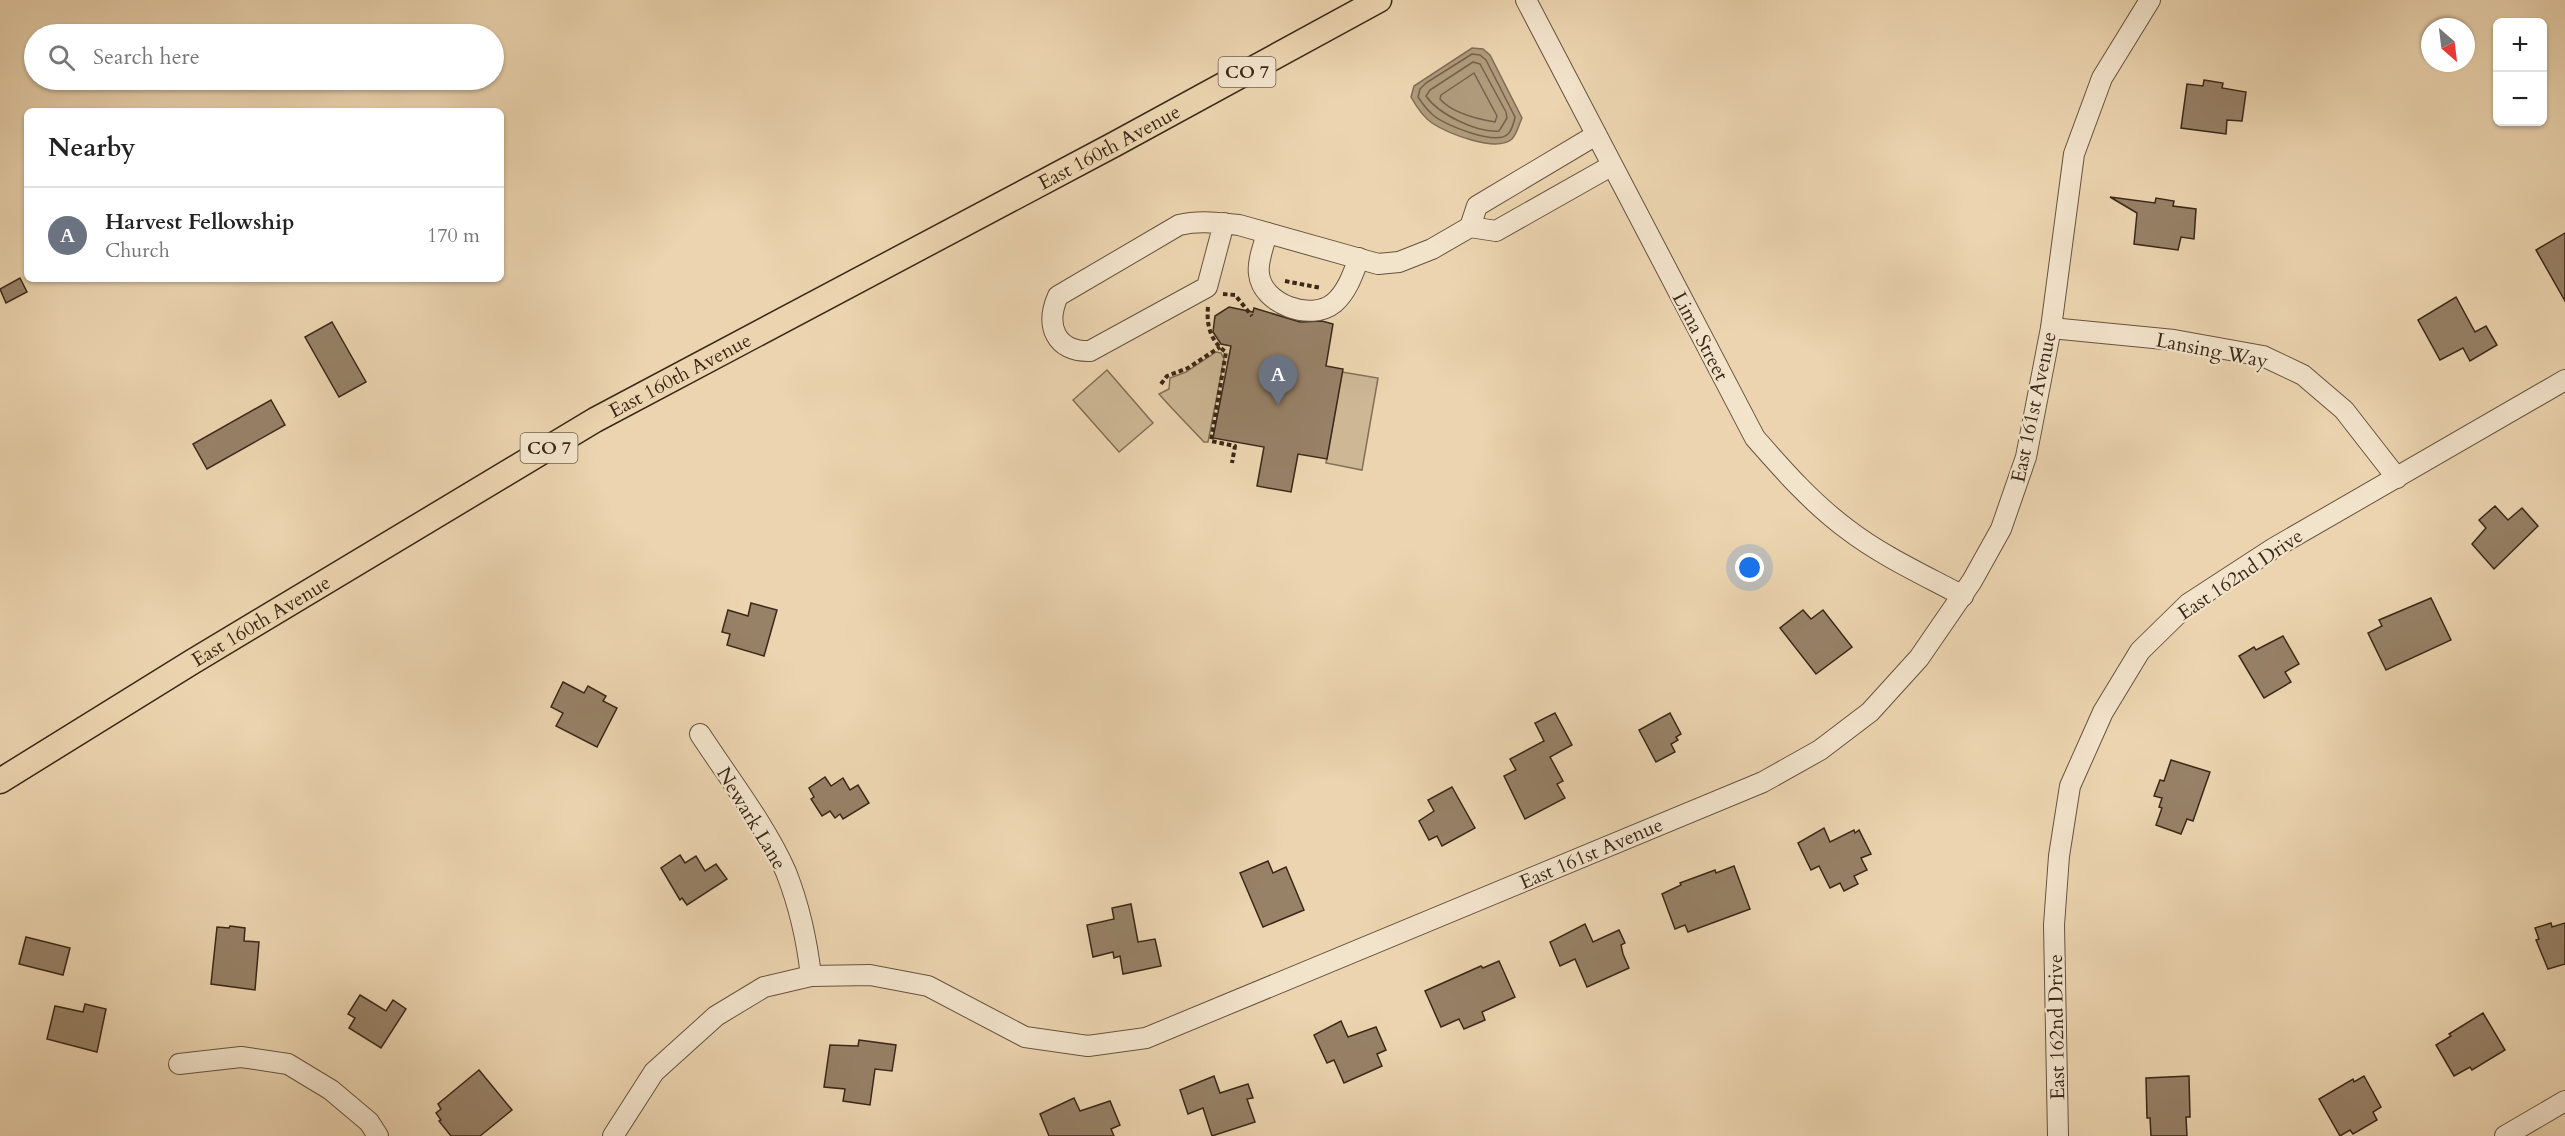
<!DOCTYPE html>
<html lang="en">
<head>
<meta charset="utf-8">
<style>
	:root { --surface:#fff; --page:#f6f6f6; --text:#222; --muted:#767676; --line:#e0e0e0; --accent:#1a73e8 }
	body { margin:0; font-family:Cardo,serif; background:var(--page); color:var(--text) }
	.controls { position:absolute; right:18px; top:18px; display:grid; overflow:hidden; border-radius:9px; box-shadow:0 2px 4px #0004 }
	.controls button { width:54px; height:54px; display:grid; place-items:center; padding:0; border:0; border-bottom:2px solid var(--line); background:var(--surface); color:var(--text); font:30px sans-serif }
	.compass { position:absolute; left:2421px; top:18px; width:54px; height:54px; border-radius:50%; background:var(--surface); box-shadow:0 2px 4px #0004; rotate:152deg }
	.you { position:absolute; left:1750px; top:568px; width:21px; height:21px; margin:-15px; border:4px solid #fff; border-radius:50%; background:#1a73e8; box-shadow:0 0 0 9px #1a73e833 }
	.badge { display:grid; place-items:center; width:39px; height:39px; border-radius:50%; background:var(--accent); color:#fff; font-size:20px; font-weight:700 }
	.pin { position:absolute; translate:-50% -50px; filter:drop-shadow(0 2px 3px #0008) }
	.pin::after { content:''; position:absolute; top:32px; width:21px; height:18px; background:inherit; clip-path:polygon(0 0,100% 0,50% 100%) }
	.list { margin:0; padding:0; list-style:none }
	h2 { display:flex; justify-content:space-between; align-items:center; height:78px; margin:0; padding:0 24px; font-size:26px }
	h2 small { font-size:20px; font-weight:400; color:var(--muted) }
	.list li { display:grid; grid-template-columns:39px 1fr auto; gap:18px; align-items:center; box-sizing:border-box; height:96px; padding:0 24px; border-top:2px solid var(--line) }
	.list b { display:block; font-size:22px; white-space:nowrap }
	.list p { margin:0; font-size:20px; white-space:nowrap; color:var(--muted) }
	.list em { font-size:20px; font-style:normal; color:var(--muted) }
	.icon { flex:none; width:33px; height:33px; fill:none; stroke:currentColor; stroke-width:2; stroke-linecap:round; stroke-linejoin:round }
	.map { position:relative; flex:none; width:2565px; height:1136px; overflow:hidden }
	.search { position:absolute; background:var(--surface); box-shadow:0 2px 4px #0004; left:24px; top:24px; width:480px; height:66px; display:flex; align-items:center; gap:15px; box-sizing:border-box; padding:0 21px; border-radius:33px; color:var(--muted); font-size:22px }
	.panel { position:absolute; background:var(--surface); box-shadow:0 2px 4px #0004; left:24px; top:108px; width:480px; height:174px; border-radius:9px }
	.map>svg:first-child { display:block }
	.green { fill:#cdb795; stroke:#847056; stroke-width:1.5 }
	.water { fill:#af9a7c; stroke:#816c54; stroke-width:1.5 }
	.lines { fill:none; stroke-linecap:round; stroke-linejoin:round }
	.shore { stroke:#75614a; stroke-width:1.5 }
	.building { fill:#978167; stroke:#3b2818; stroke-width:1.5 }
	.minor-casing { stroke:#67533e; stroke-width:22 }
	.major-casing { stroke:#3b2818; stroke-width:27 }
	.path { stroke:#3b2818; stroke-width:4; stroke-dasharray:4.5 3; stroke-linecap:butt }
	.minor { stroke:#f2e3cb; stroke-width:20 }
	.major { stroke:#ebd4af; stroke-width:24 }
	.labels { text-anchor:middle; stroke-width:4.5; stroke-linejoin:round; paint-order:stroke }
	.shield { fill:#f2e3cb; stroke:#72604e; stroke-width:1.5 }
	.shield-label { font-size:18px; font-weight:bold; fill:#3b2818 }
	.street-label { font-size:20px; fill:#3b2818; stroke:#f2e3cb }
</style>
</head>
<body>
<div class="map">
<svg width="2565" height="1136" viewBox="0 0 2565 1136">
	<rect width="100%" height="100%" fill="#ebd4af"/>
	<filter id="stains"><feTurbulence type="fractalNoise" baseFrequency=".00333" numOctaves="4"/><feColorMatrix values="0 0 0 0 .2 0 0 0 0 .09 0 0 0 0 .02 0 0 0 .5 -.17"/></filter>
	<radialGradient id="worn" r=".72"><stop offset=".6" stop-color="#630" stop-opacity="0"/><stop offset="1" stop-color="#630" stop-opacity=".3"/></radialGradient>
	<g class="green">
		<path d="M 1216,352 L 1221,353 L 1224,359 L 1208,442 L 1204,442 C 1189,426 1174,411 1159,394 L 1169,389 L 1170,378 L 1186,372 Z"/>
		<path d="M 1107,370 L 1153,423 L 1119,452 L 1073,400 Z"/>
		<path d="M 1342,372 L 1378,378 L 1362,470 L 1326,463 Z"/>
	</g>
	<path class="water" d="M 1472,48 L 1483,49 L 1490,55 L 1522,118 C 1519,124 1517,134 1512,139 C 1496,153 1447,133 1432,123 C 1423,117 1416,106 1411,97 L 1414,86 Z"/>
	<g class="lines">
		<g class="shore">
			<path d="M 1472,54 L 1480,55 L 1486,60 L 1515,117 C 1514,122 1512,130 1508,134 C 1496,146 1444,125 1433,115 C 1427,110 1422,103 1418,97 L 1420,89 L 1426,83 Z"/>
			<path d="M 1473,62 L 1480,64 L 1506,112 L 1507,118 L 1499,131 C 1477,133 1438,114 1426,96 L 1430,90 Z"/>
			<path d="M 1474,73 L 1497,116 L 1495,122 C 1477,119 1452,113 1440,99 L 1441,95 Z"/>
		</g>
	</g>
	<g class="building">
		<path d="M 2204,80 L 2223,83 L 2222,88 L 2246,92 L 2242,121 L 2227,120 L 2226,134 L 2181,128 L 2187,84 L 2203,86 Z"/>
		<path d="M 2110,197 L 2155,203 L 2156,198 L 2174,201 L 2173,206 L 2196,209 L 2194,239 L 2181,237 L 2178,250 L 2134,244 L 2137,213 Z"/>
		<path d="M 2565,233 L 2565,301 L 2536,250 Z"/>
		<path d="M 20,278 L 27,292 L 6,303 L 0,289 Z"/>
		<path d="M 2456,297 L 2475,332 L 2486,326 L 2497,345 L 2470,361 L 2463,348 L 2440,360 L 2418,320 Z"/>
		<path d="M 1229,307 L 1253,312 L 1254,308 L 1300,322 L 1322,321 L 1333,324 L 1326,366 L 1343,369 L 1327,459 L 1298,454 L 1291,492 L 1257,486 L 1264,447 L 1213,438 L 1231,346 L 1221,344 L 1213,332 L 1215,316 Z"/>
		<path d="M 332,322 L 366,382 L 339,397 L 305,337 Z"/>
		<path d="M 271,400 L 285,425 L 207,469 L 193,444 Z"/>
		<path d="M 2495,506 L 2508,520 L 2522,508 L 2538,526 L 2494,569 L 2472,544 L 2486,528 L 2479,520 Z"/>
		<path d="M 2431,598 L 2451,640 L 2386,670 L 2368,633 L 2382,626 L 2379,620 Z"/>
		<path d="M 751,603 L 777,610 L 764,656 L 727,645 L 730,634 L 722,632 L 728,610 L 748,616 Z"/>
		<path d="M 1803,610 L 1811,619 L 1823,610 L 1852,647 L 1816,674 L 1780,628 Z"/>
		<path d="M 2283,636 L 2299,664 L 2285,672 L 2291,682 L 2264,698 L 2239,656 L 2254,647 L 2256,650 Z"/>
		<path d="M 563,682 L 584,693 L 588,686 L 606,696 L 603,701 L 617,708 L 597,747 L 556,726 L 563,713 L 551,707 Z"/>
		<path d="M 1555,713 L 1572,745 L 1550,757 L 1563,781 L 1557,784 L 1565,798 L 1525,819 L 1504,776 L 1516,770 L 1510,759 L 1544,741 L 1535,723 Z"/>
		<path d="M 1670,713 L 1681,734 L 1676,737 L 1678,740 L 1671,744 L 1675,752 L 1656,762 L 1639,730 Z"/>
		<path d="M 2171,760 L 2210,772 L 2193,821 L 2187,819 L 2181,834 L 2156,825 L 2162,808 L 2159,807 L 2162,798 L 2154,796 L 2160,780 L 2164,781 Z"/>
		<path d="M 825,777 L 831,786 L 843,778 L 850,790 L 858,785 L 869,803 L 843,819 L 840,814 L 835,818 L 830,811 L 822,816 L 811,799 L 814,797 L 809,788 Z"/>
		<path d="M 1452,787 L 1475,828 L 1442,846 L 1437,836 L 1429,840 L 1419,821 L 1434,811 L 1428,800 Z"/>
		<path d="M 1824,828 L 1830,842 L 1854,830 L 1855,833 L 1859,830 L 1871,854 L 1861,858 L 1867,870 L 1854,876 L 1858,884 L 1844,891 L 1840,883 L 1830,888 L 1819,866 L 1811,870 L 1798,843 Z"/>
		<path d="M 680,855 L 685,863 L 696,856 L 705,871 L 716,864 L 727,879 L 687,905 L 682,898 L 680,900 L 661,868 Z"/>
		<path d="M 1268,861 L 1273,873 L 1286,867 L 1304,910 L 1263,927 L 1240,873 Z"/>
		<path d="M 1734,866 L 1750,909 L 1688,932 L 1685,925 L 1675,929 L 1662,894 L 1681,885 L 1680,883 L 1715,870 L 1716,873 Z"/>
		<path d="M 1131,904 L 1138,942 L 1155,939 L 1161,966 L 1123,974 L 1120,956 L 1114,958 L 1113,952 L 1093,957 L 1087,925 L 1114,919 L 1112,908 Z"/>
		<path d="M 2551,923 L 2552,927 L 2565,923 L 2565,964 L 2548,969 L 2536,940 L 2539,939 L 2535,928 Z"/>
		<path d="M 1585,924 L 1593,942 L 1619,930 L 1625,943 L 1621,945 L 1623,954 L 1629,968 L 1587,987 L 1575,959 L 1560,966 L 1550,942 Z"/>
		<path d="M 230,926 L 245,928 L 244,941 L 259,942 L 255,990 L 211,984 L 217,927 L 229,928 Z"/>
		<path d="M 26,937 L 70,948 L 63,975 L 19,964 Z"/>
		<path d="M 1499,961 L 1515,997 L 1482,1012 L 1485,1020 L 1464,1029 L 1459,1019 L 1441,1027 L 1425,991 L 1481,966 L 1483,968 Z"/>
		<path d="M 360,995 L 386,1011 L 393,1000 L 406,1009 L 381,1048 L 349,1028 L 355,1018 L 348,1014 Z"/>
		<path d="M 85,1004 L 106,1009 L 97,1052 L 47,1039 L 55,1006 L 83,1012 Z"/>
		<path d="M 2483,1013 L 2505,1050 L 2472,1070 L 2470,1067 L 2454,1076 L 2436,1045 L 2451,1036 L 2449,1034 Z"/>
		<path d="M 1341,1021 L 1348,1037 L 1376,1027 L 1386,1050 L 1377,1054 L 1382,1066 L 1344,1083 L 1334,1060 L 1327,1063 L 1314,1035 Z"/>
		<path d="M 859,1040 L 896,1045 L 892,1071 L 875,1069 L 870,1105 L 843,1101 L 845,1089 L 824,1087 L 830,1045 L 858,1046 Z"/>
		<path d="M 479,1070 L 512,1110 L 480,1136 L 451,1136 L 439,1121 L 441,1120 L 436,1113 L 441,1109 L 438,1104 Z"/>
		<path d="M 1214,1076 L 1220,1093 L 1248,1084 L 1253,1098 L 1247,1099 L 1255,1122 L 1212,1136 L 1203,1108 L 1188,1114 L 1180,1090 Z"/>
		<path d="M 2189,1076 L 2190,1117 L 2186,1117 L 2187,1136 L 2151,1136 L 2150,1118 L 2147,1118 L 2146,1078 Z"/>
		<path d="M 2364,1076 L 2381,1107 L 2373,1112 L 2377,1120 L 2353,1134 L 2350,1130 L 2340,1136 L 2319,1099 L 2353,1079 L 2354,1082 Z"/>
		<path d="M 1074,1098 L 1080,1111 L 1110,1101 L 1120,1125 L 1111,1129 L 1114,1136 L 1049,1136 L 1040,1114 Z"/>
	</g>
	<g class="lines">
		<g class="minor-casing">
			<g id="minor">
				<path d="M 1526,0 L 1755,438 C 1784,471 1812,503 1847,529 C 1882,556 1924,575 1963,596"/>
				<path d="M 1224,223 L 1207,287 L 1090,351 C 1055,352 1045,325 1058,296 L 1179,225 C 1200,220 1218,223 1239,225 L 1378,264 L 1399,262 L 1432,249 L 1470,227 L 1496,231 L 1611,166"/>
				<path d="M 1470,227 L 1477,206 L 1596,135"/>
				<path d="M 1267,233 C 1264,245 1257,262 1259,274 C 1262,304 1311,322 1334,303 C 1347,292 1353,274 1359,258"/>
				<path d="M 2051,328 L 2174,340 L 2263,356 L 2303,375 L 2344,410 L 2397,478"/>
				<path d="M 700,734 C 728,777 766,826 786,872 C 799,905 807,941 811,976"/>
				<path d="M 179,1064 L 241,1057 L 288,1064 L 331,1090 L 369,1122 L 378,1136"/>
				<path d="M 613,1136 L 654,1072 L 716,1016 L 764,987 L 811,976 L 870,975 L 928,986 L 1025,1037 L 1088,1046 L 1146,1038 L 1763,782 L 1820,750 L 1870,712 L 1919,658 L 1972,581 L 2001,529 L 2026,457 L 2051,328 L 2074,154 L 2102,78 L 2150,0"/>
				<path d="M 2058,1136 L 2054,925 L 2059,856 L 2070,786 L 2103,712 L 2140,651 L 2188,604 L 2274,548 L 2565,380"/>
				<path d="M 2505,1136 L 2565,1101"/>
			</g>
		</g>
		<g class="major-casing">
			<g id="major">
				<path id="s1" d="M 0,781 L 192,662 L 595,420 L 1115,144 L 1379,0"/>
			</g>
		</g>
		<g class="path">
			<path d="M 1285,281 L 1321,288"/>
			<path d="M 1223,294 L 1235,295 L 1252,316"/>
			<path d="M 1208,307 C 1206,325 1211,342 1226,352 L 1211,441 L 1235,446 L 1232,463"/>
			<path d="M 1161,384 L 1167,376 L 1188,368 L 1220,347"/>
		</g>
		<use href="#minor" class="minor"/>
		<use href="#major" class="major"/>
	</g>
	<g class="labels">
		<g class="shield">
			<rect x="1218.5" y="57" width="57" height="30" rx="4.5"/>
			<rect x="520.5" y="433" width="57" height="30" rx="4.5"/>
		</g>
		<g class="shield-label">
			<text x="1247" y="78">CO 7</text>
			<text x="549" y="454">CO 7</text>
		</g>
		<g class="street-label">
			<text dy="7" stroke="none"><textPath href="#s1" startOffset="1278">East 160th Avenue</textPath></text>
			<text transform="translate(1701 336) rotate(62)" y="7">Lima Street</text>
			<text transform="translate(2212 350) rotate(11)" y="7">Lansing Way</text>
			<text dy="7" stroke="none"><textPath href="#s1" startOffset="792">East 160th Avenue</textPath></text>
			<text transform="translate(2033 407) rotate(-78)" y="7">East 161st Avenue</text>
			<text transform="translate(2240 574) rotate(-34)" y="7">East 162nd Drive</text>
			<text dy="7" stroke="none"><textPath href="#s1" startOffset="306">East 160th Avenue</textPath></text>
			<text transform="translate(752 818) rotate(59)" y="7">Newark Lane</text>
			<text transform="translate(1591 853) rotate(-23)" y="7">East 161st Avenue</text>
			<text transform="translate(2056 1027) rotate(-91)" y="7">East 162nd Drive</text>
		</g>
	</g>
	<rect width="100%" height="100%" filter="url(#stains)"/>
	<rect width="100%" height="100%" fill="url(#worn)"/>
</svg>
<div class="controls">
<button>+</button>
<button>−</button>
</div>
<svg class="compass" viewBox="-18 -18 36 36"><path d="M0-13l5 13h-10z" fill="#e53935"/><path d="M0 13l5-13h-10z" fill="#767676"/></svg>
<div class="you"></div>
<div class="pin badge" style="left:1278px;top:405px;background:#6b7280">A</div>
<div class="search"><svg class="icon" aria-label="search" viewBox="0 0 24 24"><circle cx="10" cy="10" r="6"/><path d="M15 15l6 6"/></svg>Search here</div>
<section class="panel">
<h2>Nearby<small></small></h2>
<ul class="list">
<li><span class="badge" style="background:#6b7280">A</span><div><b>Harvest Fellowship</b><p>Church</p></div><em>170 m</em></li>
</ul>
</section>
</div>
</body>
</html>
